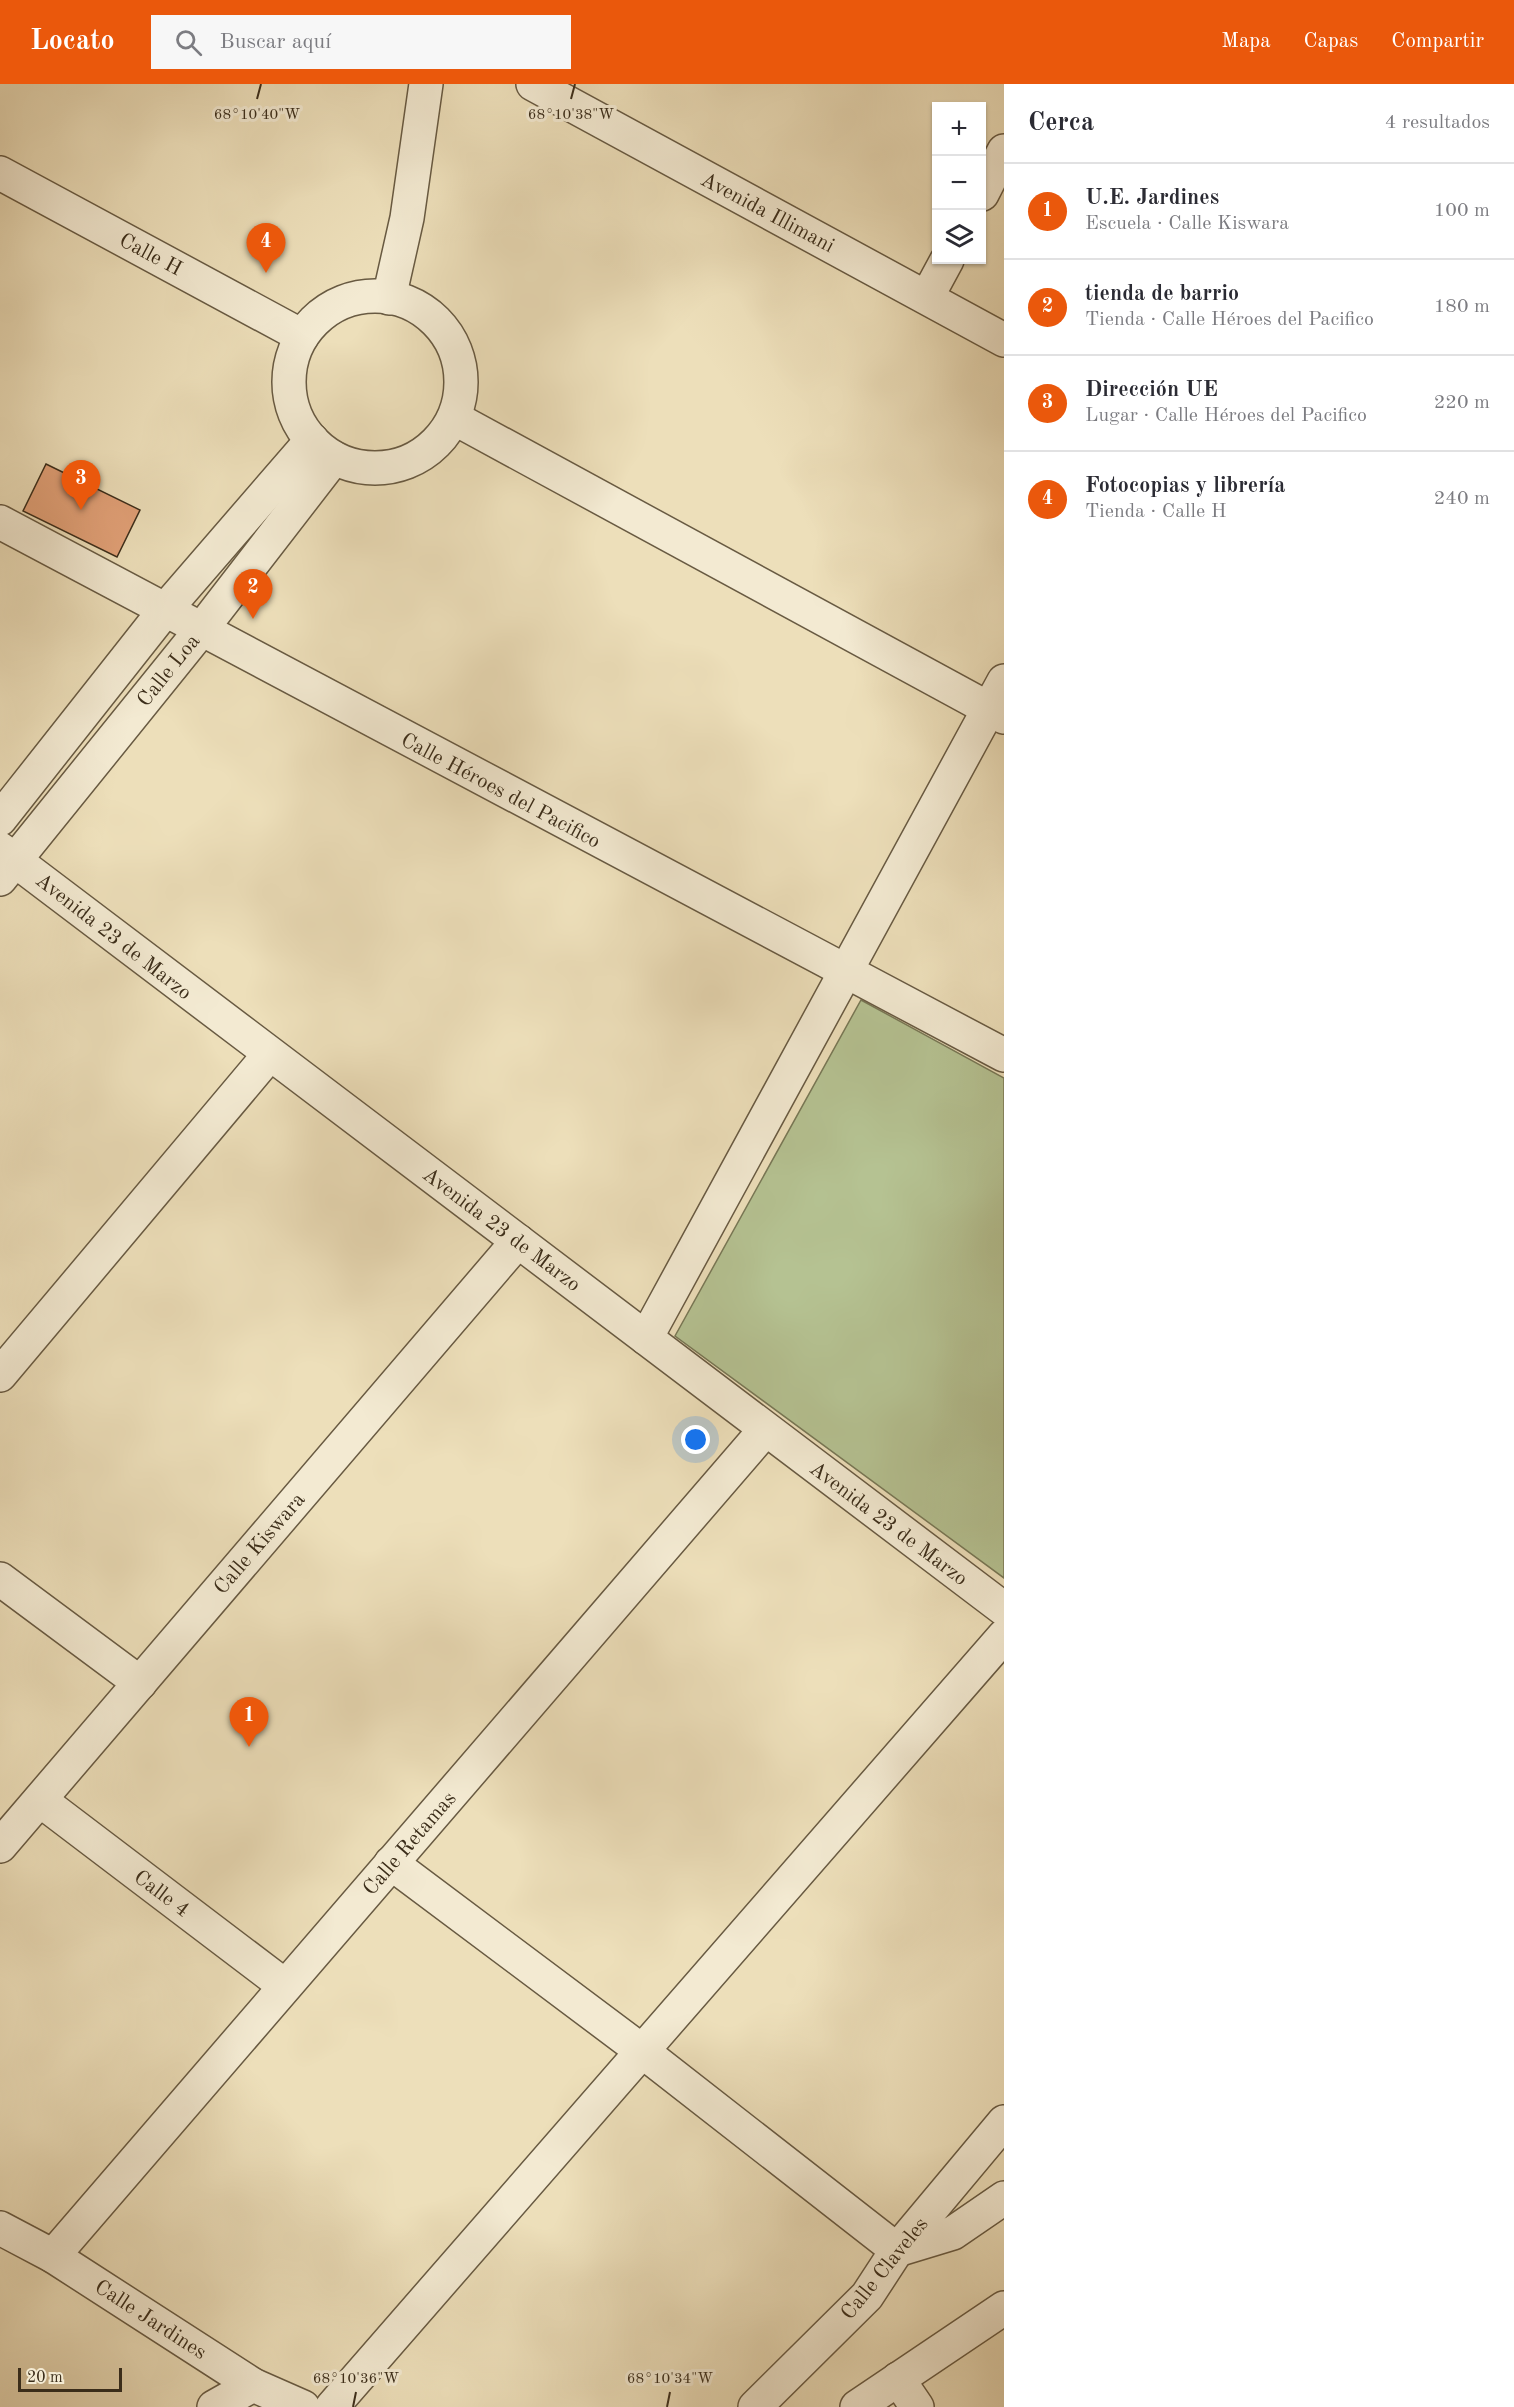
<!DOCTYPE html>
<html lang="es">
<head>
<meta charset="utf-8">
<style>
	:root { --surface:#fff; --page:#f7f7f7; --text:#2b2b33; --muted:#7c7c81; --line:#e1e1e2; --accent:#ea580c }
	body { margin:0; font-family:"Old Standard TT",serif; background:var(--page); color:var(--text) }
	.controls { position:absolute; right:18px; top:18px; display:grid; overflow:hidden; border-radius:0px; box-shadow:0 2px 4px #0004 }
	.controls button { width:54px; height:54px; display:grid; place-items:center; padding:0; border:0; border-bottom:2px solid var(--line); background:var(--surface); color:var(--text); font:30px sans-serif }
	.scale { position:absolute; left:18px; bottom:15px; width:104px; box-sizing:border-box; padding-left:6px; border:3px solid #3b2d1a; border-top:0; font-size:16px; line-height:21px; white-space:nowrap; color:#3b2d1a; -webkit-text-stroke:4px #f3ead2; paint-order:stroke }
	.you { position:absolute; left:696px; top:1356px; width:21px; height:21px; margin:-15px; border:4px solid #fff; border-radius:50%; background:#1a73e8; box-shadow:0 0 0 9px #1a73e833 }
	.badge { display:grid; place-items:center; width:39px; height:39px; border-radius:50%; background:var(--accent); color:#fff; font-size:20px; font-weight:700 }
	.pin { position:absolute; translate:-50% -50px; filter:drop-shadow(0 2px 3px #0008) }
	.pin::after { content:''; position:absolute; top:32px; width:21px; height:18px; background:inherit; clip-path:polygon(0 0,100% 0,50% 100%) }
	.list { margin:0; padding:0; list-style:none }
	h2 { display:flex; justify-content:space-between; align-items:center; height:78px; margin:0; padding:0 24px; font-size:26px }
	h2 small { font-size:20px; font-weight:400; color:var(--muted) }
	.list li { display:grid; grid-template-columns:39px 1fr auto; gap:18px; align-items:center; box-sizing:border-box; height:96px; padding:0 24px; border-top:2px solid var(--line) }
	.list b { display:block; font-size:22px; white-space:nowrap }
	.list p { margin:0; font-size:20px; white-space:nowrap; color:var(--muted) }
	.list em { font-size:20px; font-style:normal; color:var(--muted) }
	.icon { flex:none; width:33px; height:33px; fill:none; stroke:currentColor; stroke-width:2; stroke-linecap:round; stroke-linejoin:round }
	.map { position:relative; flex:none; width:1004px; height:2323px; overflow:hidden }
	header { display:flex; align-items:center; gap:36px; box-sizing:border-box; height:84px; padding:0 30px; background:var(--accent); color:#fff }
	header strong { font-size:28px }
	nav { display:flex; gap:33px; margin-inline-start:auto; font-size:21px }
	.search { width:420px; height:54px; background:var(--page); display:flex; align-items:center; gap:15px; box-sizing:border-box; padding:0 21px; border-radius:0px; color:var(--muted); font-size:22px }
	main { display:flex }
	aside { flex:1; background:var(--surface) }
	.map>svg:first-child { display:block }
	.green { fill:#b5c292; stroke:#787856; stroke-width:1.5 }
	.building { fill:#e2a178; stroke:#3b2d1a; stroke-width:1.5 }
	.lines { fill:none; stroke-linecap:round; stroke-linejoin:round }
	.minor-casing { stroke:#685a42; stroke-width:36 }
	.minor { stroke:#f3ead2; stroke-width:33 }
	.ticks { fill:none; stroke:#3b2d1a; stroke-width:2 }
	.labels { text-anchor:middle; stroke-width:6; stroke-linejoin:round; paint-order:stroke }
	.street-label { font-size:21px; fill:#3b2d1a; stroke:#f3ead2 }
	.ticks-label { font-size:15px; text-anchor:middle; fill:#3b2d1a; stroke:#f3ead2; stroke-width:6; stroke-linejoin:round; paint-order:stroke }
</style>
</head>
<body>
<header>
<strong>Locato</strong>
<div class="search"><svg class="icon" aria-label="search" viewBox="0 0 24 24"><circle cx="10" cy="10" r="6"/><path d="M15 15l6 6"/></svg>Buscar aquí</div>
<nav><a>Mapa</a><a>Capas</a><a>Compartir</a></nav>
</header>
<main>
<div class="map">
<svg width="1004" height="2323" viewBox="0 0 1004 2323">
	<rect width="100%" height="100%" fill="#eddfba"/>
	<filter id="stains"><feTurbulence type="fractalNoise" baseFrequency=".00333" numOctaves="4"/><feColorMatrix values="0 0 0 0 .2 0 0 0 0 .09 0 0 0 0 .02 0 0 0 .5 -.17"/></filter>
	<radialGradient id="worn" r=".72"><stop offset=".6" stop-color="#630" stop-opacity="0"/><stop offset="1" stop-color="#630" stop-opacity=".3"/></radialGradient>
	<path class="green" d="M 861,916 L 1004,994 L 1004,1494 L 675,1252 Z"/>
	<path class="building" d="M 46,380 L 140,426 L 117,473 L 23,427 Z"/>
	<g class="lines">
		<g class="minor-casing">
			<g id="minor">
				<path d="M 533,0 L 1004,256"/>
				<path d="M 0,89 L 302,252"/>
				<path d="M 982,110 L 1004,67"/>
				<circle cx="375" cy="298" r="86"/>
				<path d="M 927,213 L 947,176"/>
				<path d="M 389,214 L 407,134 L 426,0"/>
				<path d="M 454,334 L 1004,633"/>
				<path d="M 0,438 L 1004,971"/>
				<path d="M 0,735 L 165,526 L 312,356"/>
				<path d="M 0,765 L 1004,1525"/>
				<path d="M 0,795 L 201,546 L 334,374"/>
				<path d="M 646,1254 L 1004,597"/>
				<path d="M 0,1291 L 269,971"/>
				<path d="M 0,1495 L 140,1599"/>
				<path d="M 40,1716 L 285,1902"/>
				<path d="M 0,1762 L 518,1157"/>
				<path d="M 391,1779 L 642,1967 L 897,2166 L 953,2149 L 1004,2114"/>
				<path d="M 0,2144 L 53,2172 L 253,2301 L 303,2323"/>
				<path d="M 53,2172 L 765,1346"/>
				<path d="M 898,2295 L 917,2323"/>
				<path d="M 214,2323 L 253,2301"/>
				<path d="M 332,2323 L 1004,1552"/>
				<path d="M 755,2323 L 867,2212 L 897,2166 L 1004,2038"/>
				<path d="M 857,2323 L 1004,2224"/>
			</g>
		</g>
		<use href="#minor" class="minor"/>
	</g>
	<path class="ticks" d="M 257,15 L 261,0M 571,15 L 575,0M 353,2323 L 356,2308M 667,2323 L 670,2308"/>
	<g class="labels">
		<g class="street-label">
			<text transform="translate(768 128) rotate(28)" y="7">Avenida Illimani</text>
			<text transform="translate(151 170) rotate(28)" y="7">Calle H</text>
			<text transform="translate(168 586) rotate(-51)" y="7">Calle Loa</text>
			<text transform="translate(501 706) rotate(28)" y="7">Calle Héroes del Pacifico</text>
			<text transform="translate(114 852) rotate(38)" y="7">Avenida 23 de Marzo</text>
			<text transform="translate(502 1145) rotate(37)" y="7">Avenida 23 de Marzo</text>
			<text transform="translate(889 1439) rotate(37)" y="7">Avenida 23 de Marzo</text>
			<text transform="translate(259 1459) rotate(-49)" y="7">Calle Kiswara</text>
			<text transform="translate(409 1759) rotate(-49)" y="7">Calle Retamas</text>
			<text transform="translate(162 1809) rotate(37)" y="7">Calle 4</text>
			<text transform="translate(884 2184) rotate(-51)" y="7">Calle Claveles</text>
			<text transform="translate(151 2235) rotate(33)" y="7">Calle Jardines</text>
		</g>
	</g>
	<g class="ticks-label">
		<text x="257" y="35">68°10'40"W</text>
		<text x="571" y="35">68°10'38"W</text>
		<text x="356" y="2299">68°10'36"W</text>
		<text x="670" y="2299">68°10'34"W</text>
	</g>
	<rect width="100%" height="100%" filter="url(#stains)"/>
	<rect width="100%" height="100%" fill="url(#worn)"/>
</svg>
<div class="controls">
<button>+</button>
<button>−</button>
<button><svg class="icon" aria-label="layers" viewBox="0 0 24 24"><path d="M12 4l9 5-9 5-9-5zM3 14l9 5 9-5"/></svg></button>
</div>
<div class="scale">20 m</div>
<div class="you"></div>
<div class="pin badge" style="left:249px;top:1663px">1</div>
<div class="pin badge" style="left:253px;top:535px">2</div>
<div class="pin badge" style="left:81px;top:426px">3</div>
<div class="pin badge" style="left:266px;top:189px">4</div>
</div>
<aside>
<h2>Cerca<small>4 resultados</small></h2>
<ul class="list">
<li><span class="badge">1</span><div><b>U.E. Jardines</b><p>Escuela · Calle Kiswara</p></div><em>100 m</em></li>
<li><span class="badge">2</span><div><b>tienda de barrio</b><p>Tienda · Calle Héroes del Pacifico</p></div><em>180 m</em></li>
<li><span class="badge">3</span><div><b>Dirección UE</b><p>Lugar · Calle Héroes del Pacifico</p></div><em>220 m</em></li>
<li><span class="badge">4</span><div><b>Fotocopias y librería</b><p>Tienda · Calle H</p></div><em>240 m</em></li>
</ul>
</aside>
</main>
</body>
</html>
